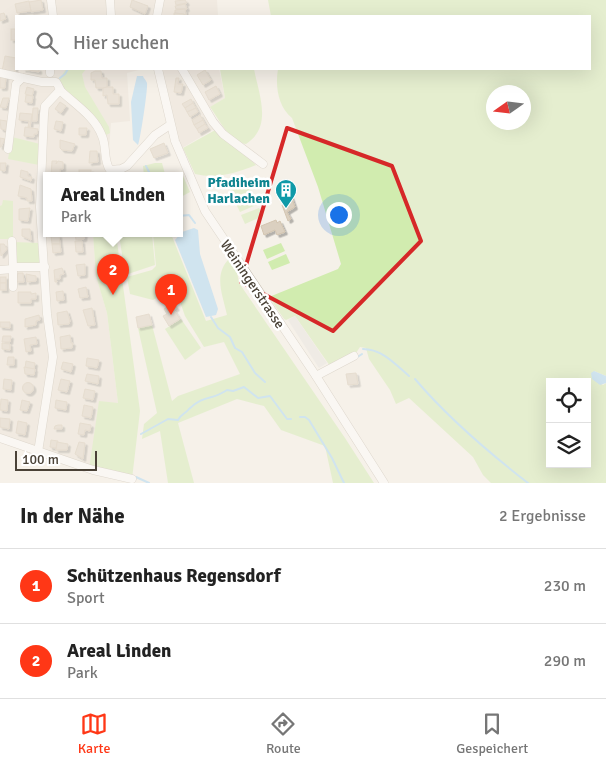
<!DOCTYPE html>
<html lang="de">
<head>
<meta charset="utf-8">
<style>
	:root { --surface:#fff; --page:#f6f6f6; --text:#222; --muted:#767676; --line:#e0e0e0; --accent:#ff3716 }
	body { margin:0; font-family:Signika,sans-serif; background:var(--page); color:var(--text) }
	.controls { position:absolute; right:15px; bottom:15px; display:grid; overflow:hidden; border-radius:0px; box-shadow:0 5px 20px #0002 }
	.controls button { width:45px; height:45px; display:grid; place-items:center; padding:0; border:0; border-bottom:1px solid var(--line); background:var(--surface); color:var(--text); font:25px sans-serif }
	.compass { position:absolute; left:486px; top:85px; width:45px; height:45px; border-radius:50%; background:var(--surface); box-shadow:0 5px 20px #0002; rotate:256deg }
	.scale { position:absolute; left:15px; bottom:12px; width:82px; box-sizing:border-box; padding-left:5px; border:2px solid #4a4237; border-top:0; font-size:14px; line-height:18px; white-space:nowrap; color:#4a4237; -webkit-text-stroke:4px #fff; paint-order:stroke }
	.you { position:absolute; left:338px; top:214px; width:18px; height:18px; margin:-12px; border:4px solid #fff; border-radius:50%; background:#1a73e8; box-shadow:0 0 0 8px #1a73e833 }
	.badge { display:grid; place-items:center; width:32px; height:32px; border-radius:50%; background:var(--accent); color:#fff; font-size:16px; font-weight:700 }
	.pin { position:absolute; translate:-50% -41px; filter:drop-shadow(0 1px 2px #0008) }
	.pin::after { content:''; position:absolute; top:26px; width:18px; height:15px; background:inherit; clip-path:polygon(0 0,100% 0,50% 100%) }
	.popup { position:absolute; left:43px; top:172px; width:140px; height:65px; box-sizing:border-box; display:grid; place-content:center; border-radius:0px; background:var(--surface); filter:drop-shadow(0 1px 4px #0005); font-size:16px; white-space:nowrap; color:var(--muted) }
	.popup b { font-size:19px; color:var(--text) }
	.popup::after { content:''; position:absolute; left:50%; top:100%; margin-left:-10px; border:10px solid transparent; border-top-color:var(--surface) }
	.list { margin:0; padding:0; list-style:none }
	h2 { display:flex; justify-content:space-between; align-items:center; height:65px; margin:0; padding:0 20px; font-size:21px }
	h2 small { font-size:16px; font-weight:400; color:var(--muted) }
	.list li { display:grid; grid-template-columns:32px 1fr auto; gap:15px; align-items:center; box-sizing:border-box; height:75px; padding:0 20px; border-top:1px solid var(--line) }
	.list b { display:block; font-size:19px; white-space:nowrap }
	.list p { margin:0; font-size:16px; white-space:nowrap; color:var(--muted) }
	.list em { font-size:16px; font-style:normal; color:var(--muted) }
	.icon { flex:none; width:28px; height:28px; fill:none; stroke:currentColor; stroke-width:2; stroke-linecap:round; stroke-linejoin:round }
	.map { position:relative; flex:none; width:606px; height:483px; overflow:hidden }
	.search { position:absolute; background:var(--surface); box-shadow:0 5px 20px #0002; left:15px; right:15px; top:15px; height:55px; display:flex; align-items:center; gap:12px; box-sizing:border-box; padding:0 18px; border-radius:0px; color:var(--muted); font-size:19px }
	.sheet { height:215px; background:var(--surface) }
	nav { display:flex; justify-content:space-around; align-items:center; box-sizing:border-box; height:70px; border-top:1px solid var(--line); background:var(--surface); font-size:14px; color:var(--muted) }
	nav a { display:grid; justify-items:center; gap:2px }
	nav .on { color:var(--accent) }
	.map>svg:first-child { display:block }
	.residential { fill:#eae3d7 }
	.green { fill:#d1ecaf; fill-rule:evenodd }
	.parking { fill:#e7e4e1 }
	.water { fill:#a2d4f5 }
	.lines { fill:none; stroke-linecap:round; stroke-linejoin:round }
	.stream { stroke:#a2d4f5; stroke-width:2 }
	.building { fill:#dbd0c0; stroke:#d3c5b0; filter:url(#shadow) }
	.minor-casing { stroke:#c2b9ab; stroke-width:9 }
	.minor { stroke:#fff; stroke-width:8 }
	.marked { fill:none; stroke:#d62828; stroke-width:4; stroke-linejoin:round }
	.labels { text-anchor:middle; stroke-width:5; stroke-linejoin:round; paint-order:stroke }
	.culture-label { font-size:14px; font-weight:bold; fill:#0d838f; stroke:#fff; text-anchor:end }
	.street-label { font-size:14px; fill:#4a4237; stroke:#fff }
</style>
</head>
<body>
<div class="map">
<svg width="606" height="483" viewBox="0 0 606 483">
	<defs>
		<filter id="shadow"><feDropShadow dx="2.5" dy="2.5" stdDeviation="0" flood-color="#0004"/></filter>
	</defs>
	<rect width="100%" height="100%" fill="#f5f1e9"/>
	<g class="residential">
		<path d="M 0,0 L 217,0 L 218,16 L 16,16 L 16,69 L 143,69 L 127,73 L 130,121 L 111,123 L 107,176 L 47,176 L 47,234 L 93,234 L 96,275 L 107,313 L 118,403 L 89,469 L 0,438 Z"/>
		<path d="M 162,69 L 219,69 L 225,98 L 205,111 L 216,128 L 182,148 L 176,131 Z"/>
	</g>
	<g class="green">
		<path d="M 268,0 L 606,0 L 606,376 L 594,371 L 597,381 L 603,385 L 606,383 L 606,483 L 491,483 L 483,475 L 473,457 L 409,398 L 396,404 L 390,390 L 369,359 L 366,348 L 360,347 L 356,353 L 330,366 L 295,316 L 286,320 L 284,319 L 269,297 L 338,269 L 341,264 L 318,187 L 292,118 C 278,107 275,86 278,69 L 590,69 L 590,16 L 271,16 ZM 494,92 L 524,92 L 524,122 L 494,122 ZM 550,382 L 587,382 L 587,464 L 550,464 Z"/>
		<path d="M 66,69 L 86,69 L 82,74 L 85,87 L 109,127 L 110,133 L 104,136 L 63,91 L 59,80 Z"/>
		<path d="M 220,69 L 254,69 C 259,95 273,127 246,144 C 230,143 219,119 210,107 L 225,98 Z"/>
		<path d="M 217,129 L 256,165 C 236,173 217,179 195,174 L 183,148 Z"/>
		<path d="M 12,137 L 40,144 L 39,165 L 8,159 Z"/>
		<path d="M 155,163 L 162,163 L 165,174 L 183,176 L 190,192 L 179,198 L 179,176 L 144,176 L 143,166 Z"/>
		<path d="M 249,182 L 252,190 L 234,198 L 230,190 Z"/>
		<path d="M 254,196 L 258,204 L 240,212 L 236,204 Z"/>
		<path d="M 3,200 L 13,201 L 13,239 L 0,239 L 0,206 L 2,205 Z"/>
		<path d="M 259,208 L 263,216 L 245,224 L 241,215 Z"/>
		<path d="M 93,234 L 116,234 L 140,411 L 132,479 L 89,469 L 99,401 L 118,403 L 107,313 L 96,276 Z"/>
		<path d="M 119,234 L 152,234 L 155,265 L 125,275 Z"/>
		<path d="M 153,234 L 171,234 L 206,321 L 227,315 C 223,296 213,275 229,259 L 237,272 L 239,283 L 345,438 L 374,483 L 333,483 L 325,446 L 281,430 L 264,406 L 237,399 L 178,423 L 194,483 L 168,483 L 160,431 L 142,439 L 144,424 L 157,413 L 138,328 L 152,325 L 172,401 L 178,396 L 240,374 L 224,342 L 204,347 L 185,316 L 178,296 L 167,292 L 153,300 L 130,294 L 127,277 L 152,270 L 156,266 Z"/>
		<path d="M 13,242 L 40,243 L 41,265 L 14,265 Z"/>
		<path d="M 281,243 L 285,251 L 267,259 L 263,250 Z"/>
		<path d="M 286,254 L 290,263 L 272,270 L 268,262 Z"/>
		<path d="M 181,319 L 201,348 L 185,360 L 165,329 Z"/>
	</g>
	<path class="parking" d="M 295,316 L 327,363 L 319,368 L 288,320 Z"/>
	<g class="water">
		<path d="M 137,76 L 143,76 C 143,77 147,82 147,83 C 148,89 140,141 138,145 L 133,140 L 131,102 Z"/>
		<path d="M 194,228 L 198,230 L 200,254 L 218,309 L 216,315 L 206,317 L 175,240 L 182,232 Z"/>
		<path d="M 594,371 L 606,376 L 606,383 L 600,385 L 592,379 L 591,373 Z"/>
	</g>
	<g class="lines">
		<g class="stream">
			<path d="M 60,78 L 65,74 L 68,69"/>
			<path d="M 146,166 L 151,176"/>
			<path d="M 179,216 L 189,215 L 195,223"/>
			<path d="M 211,317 L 218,328 L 230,337 L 235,348 L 242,352 L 255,373 L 265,382"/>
			<path d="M 363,349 C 382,349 395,364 409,376"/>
			<path d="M 356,358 L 362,354"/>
			<path d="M 415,379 C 448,418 488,452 528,483"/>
			<path d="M 300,417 L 305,417 L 309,420 L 332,458 L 344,483"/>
			<path d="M 141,434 L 168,419 L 178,420 C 181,414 185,414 189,409 C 205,394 211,401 227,390 L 233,391 L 244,387 L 258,398 L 270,396 L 287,419 L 291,419"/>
			<path d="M 136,477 L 149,483"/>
		</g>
	</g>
	<g class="building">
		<path d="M 41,0 L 43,10 L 31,12 L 29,2 Z"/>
		<path d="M 132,0 L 148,6 L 145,14 L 130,7 Z"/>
		<path d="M 185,0 L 187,3 L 176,5 L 175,1 Z"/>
		<path d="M 29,1 L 31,11 L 17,13 L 15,4 Z"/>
		<path d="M 185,4 L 187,9 L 176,9 L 175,6 Z"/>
		<path d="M 185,9 L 186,15 L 175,13 L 175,10 Z"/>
		<path d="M 4,13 L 6,19 L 0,21 L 0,14 Z"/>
		<path d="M 174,13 L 184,14 L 184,16 L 174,16 Z"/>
		<rect x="11" y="29" width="5" height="11"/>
		<path d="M 5,56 L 16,58 L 15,74 L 2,71 Z"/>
		<path d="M 23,69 L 39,69 L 39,72 Z"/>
		<path d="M 205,70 L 211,80 L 203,85 L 197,75 Z"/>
		<path d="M 95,71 L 101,71 L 102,78 L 107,78 L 107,88 L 96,88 L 95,80 L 91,80 L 91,73 Z"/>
		<path d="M 0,75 L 6,76 L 5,88 L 0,88 Z"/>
		<path d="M 176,78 L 179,78 L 178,84 L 183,84 L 181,93 L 174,92 Z"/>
		<path d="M 216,86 L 220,94 L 209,100 L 205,92 Z"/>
		<path d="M 27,87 L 34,89 L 32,96 L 25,94 Z"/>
		<path d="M 107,87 L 113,87 L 113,94 L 119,94 L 119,104 L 108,104 L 107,95 L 103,96 L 103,88 Z"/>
		<path d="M 26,95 L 33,96 L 32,103 L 25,102 Z"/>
		<path d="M 3,98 L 9,98 L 6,108 L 0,107 Z"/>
		<path d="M 191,99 L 193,103 L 185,108 L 182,104 Z"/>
		<path d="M 60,102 L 66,106 L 61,113 L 55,109 Z"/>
		<path d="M 193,103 L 196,108 L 187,112 L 185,108 Z"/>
		<path d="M 33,108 L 38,108 L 37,121 L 32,121 Z"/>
		<path d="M 196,108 L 198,112 L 190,117 L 187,112 Z"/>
		<path d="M 20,113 L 32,114 L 30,127 L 28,127 L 29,121 L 19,120 Z"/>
		<path d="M 200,115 L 203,120 L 194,125 L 192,120 Z"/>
		<path d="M 0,120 L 7,121 L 6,130 L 1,129 Z"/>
		<path d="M 203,120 L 205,124 L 197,129 L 194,125 Z"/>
		<path d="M 56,121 L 63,122 L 61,131 L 54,129 Z"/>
		<path d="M 205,124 L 208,128 L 199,133 L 197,129 Z"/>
		<path d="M 25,127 L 38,129 L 37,134 L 34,134 L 34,137 L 24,136 Z"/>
		<path d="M 79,128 L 87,128 L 86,135 L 79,135 Z"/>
		<path d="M 0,138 L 5,139 L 1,147 L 0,147 Z"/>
		<path d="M 60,140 L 75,144 L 72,151 L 62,150 L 60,148 Z"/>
		<path d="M 164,143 L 168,153 L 154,158 L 150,149 Z"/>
		<path d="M 90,151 L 97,151 L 98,162 L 89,163 Z"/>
		<path d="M 52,161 L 57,161 L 56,164 L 58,161 L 63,162 L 63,169 L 60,169 L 60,176 L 51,176 Z"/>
		<path d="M 0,163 L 6,163 L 5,171 L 0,170 Z"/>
		<path d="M 21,170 L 28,172 L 28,176 L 32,177 L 31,181 L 20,177 Z"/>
		<rect x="79" y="170" width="12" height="6"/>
		<path d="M 20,185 L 31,189 L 32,201 L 27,201 L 27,198 L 18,196 Z"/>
		<path d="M 291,196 L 295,207 L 287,212 L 291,219 L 288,221 L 282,205 Z"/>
		<path d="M 30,208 L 28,221 L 19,220 L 19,209 Z"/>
		<path d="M 276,220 L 277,223 L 280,221 L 285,232 L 277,235 L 275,230 L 264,235 L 261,226 Z"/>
		<path d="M 22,229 L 30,229 L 31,240 L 22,236 Z"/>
		<path d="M 75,234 L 85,234 L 84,239 L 76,240 Z"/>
		<path d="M 59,235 L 60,244 L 52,244 L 51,236 Z"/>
		<path d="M 75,241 L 82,241 L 83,252 L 76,252 Z"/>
		<path d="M 0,244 L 4,244 L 7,249 L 1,256 Z"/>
		<path d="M 52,244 L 60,244 L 61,252 L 53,253 Z"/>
		<path d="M 85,264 L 85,275 L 78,276 L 76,265 Z"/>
		<path d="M 62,268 L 64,274 L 60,275 L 60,279 L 56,279 L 57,282 L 55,282 L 54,270 Z"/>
		<path d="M 18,273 L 23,273 L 24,282 L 16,282 Z"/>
		<path d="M 26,274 L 36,276 L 36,281 L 27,282 Z"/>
		<rect x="0" y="277" width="6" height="6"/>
		<rect x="0" y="283" width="6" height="7"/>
		<path d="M 86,287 L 88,297 L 80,298 L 78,289 Z"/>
		<path d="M 63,291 L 64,300 L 57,301 L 56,292 Z"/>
		<path d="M 18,292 L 31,292 L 31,294 L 36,293 L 36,299 L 31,299 L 31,303 L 18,303 Z"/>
		<path d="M 173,303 L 177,308 L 174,310 L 180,319 L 169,326 L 163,316 L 167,314 L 164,309 Z"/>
		<path d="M 92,308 L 95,325 L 88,326 L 83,310 Z"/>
		<path d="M 67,311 L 70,321 L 69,324 L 58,325 L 57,313 Z"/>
		<path d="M 149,314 L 152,325 L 138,328 L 136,317 Z"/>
		<path d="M 39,315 L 40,320 L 36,321 L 36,325 L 25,327 L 25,319 Z"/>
		<path d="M 0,322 L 10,322 L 10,328 L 0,327 Z"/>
		<path d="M 70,335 L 71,343 L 73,343 L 72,348 L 61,349 L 60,337 Z"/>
		<path d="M 3,336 L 11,336 L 10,342 L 2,342 Z"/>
		<path d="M 36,337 L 37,344 L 30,345 L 31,351 L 26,352 L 24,339 Z"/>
		<path d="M 2,343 L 10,344 L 10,350 L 2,349 Z"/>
		<path d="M 8,357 L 14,357 L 14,365 L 7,365 Z"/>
		<path d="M 87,358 L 99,360 L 97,368 L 86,366 Z"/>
		<path d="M 26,361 L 35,363 L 34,369 L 25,368 Z"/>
		<path d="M 63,362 L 73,364 L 71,372 L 61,369 Z"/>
		<path d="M 24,367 L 35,369 L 34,375 L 25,374 Z"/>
		<path d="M 356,373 L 358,384 L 348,385 L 346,374 Z"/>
		<path d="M 87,374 L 99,376 L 98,384 L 85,381 Z"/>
		<path d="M 4,379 L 12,380 L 11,390 L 3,389 Z"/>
		<path d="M 61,379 L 70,381 L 67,392 L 58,390 Z"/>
		<circle cx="28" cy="388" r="5.5"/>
		<path d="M 85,389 L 95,391 L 93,400 L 83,398 Z"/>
		<path d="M 1,399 L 8,400 L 7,411 L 0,410 Z"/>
		<path d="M 22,400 L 30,402 L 27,411 L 20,410 Z"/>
		<path d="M 56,400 L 67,402 L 66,410 L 55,408 Z"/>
		<path d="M 84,405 L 93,407 L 91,418 L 82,416 Z"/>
		<path d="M 0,418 L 10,419 L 9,429 L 0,427 Z"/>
		<path d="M 18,421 L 27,423 L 25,435 L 16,433 Z"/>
		<path d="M 80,423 L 91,425 L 90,431 L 85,430 L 84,435 L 78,434 Z"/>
		<path d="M 58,425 L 62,425 L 62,429 L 54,429 L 55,426 Z"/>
		<path d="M 51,440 L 58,441 L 56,448 L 50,447 Z"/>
		<path d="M 57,442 L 68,444 L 67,450 L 56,450 Z"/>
		<path d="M 79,442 L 85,443 L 83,459 L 75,454 Z"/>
	</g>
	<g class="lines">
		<g class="minor-casing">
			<g id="minor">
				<path d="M 51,0 L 53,16"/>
				<path d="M 110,0 L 111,16"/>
				<path d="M 157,16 L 160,0"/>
				<path d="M 158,69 L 175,141 L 205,211 L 316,376 L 384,483"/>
				<path d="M 182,69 L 213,122 L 223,134 L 263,164"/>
				<path d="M 0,73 L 42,82 L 56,82 C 59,86 59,89 62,92 C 76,105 95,117 102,136 C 107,147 103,160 110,170 L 121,169 L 127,166 L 155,135 L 170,125"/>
				<path d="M 50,73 L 50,69"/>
				<path d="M 8,149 L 16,84 L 22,78"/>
				<path d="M 12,241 L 13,267 L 45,267"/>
				<path d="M 13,267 L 13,287"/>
				<path d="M 0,270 L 13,269"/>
				<path d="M 316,376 L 354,356"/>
				<path d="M 0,438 L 93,470 L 132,479"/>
				<path d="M 38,452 L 53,357 L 47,314 L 40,207 L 44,114 L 45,106 L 60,90"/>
			</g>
		</g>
		<use href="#minor" class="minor"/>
	</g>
	<path d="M0 0H606V483H0ZM 287,128 L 392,166 L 421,241 L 333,331 L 241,282 Z" fill="#f5f1e9" fill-opacity=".55" fill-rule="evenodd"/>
	<path class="marked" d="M 287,128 L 392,166 L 421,241 L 333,331 L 241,282 Z"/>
	<defs>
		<g id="building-pin" transform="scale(1.125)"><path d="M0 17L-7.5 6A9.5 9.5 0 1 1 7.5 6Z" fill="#0f9aa8" stroke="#fff"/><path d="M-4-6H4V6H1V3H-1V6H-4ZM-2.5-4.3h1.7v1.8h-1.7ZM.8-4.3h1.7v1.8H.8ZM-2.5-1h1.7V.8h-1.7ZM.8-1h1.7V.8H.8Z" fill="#fff"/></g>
	</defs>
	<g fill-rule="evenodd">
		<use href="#building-pin" x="286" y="190"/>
	</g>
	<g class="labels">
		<g class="culture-label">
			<text x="270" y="187">Pfadiheim<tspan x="270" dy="16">Harlachen</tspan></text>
		</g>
		<g class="street-label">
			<text transform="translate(253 284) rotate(56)" y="5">Weiningerstrasse</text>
		</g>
	</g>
</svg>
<div class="controls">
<button><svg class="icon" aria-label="locate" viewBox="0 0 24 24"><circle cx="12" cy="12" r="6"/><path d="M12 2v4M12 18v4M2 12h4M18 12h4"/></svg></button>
<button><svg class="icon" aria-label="layers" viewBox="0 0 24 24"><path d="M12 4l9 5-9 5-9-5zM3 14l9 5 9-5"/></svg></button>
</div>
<svg class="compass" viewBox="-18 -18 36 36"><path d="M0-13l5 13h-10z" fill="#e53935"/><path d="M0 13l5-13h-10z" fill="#767676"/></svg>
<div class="scale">100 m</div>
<div class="you"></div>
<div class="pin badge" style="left:171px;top:315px">1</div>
<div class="pin badge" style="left:113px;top:295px">2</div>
<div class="popup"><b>Areal Linden</b>Park</div>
<div class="search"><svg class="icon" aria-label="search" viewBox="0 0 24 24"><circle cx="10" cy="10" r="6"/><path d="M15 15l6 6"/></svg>Hier suchen</div>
</div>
<section class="sheet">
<h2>In der Nähe<small>2 Ergebnisse</small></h2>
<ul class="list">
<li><span class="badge">1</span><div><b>Schützenhaus Regensdorf</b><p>Sport</p></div><em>230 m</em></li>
<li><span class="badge">2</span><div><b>Areal Linden</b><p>Park</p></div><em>290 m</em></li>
</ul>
</section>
<nav>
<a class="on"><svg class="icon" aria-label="map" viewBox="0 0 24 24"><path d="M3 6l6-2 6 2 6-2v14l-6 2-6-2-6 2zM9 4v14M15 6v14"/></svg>Karte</a>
<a><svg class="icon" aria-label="directions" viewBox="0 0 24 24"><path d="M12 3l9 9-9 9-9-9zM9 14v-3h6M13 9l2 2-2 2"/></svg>Route</a>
<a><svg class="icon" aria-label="saved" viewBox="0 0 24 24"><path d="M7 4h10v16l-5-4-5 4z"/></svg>Gespeichert</a>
</nav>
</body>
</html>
